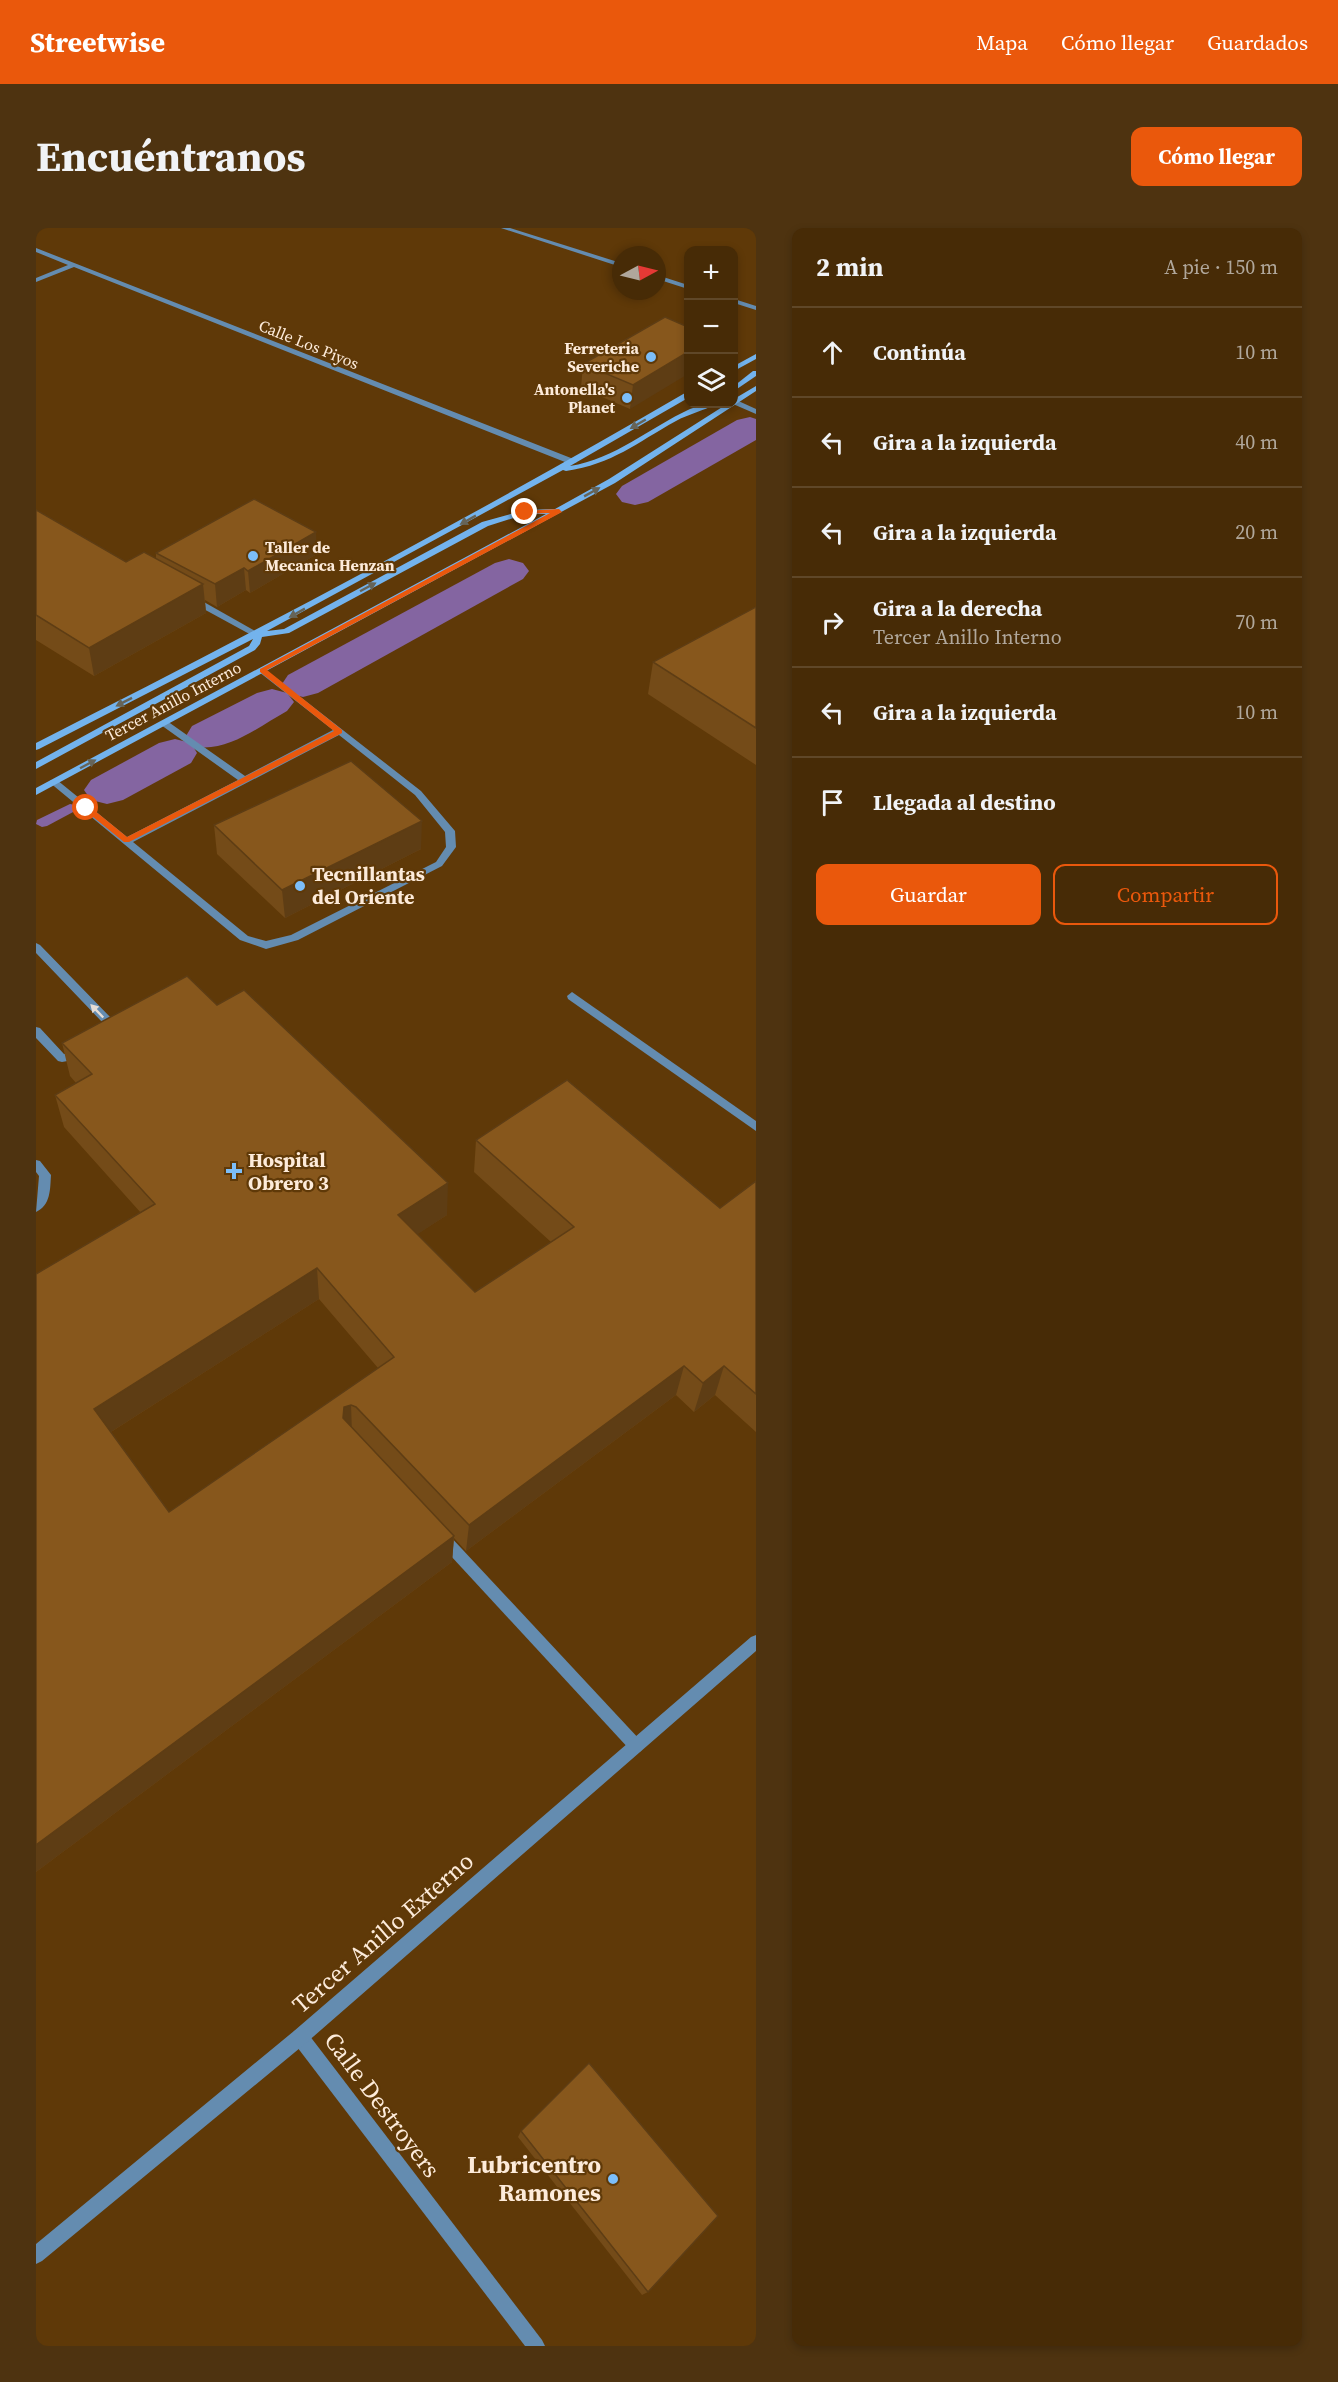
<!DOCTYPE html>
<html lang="es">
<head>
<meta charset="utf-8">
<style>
	:root { --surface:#472b06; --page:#4e3310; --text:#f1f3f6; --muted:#b0a79b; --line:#5f4728; --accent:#ea580c }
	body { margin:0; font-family:"Source Serif 4",serif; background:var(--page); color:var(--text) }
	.controls { position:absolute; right:18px; top:18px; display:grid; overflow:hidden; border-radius:12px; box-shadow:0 3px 9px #0003 }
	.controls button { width:54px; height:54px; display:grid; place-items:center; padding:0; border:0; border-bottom:2px solid var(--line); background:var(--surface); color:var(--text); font:30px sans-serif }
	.compass { position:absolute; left:576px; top:18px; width:54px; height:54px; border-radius:50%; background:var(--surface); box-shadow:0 3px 9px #0003; rotate:83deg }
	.stop { position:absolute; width:18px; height:18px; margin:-14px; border:4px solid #ea580c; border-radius:50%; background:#fff }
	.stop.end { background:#ea580c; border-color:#fff; box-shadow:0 2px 6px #0008 }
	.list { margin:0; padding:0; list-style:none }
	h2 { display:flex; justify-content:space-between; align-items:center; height:78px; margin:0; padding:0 24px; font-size:26px }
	h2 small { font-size:20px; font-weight:400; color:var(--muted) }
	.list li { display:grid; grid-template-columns:39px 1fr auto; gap:18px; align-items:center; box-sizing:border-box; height:90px; padding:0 24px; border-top:2px solid var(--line) }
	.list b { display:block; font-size:22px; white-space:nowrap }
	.list p { margin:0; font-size:20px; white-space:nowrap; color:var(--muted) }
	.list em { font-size:20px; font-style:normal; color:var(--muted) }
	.actions { display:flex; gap:12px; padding:18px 24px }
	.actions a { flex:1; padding:14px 0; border:2px solid var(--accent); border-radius:12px; text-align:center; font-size:21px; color:var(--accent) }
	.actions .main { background:var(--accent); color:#fff }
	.icon { flex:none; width:33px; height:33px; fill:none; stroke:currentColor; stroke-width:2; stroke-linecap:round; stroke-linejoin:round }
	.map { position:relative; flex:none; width:720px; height:2118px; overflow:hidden; border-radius:12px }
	header { display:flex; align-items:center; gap:36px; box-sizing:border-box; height:84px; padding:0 30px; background:var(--accent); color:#fff }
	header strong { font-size:28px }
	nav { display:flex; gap:33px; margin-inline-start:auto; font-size:21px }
	.intro { display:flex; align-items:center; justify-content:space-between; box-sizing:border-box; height:144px; padding:0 36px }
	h1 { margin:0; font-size:42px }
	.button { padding:15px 27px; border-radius:12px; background:var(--accent); color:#fff; font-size:21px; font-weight:700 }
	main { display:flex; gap:36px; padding:0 36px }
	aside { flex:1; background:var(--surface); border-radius:12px; box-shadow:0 3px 9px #0003 }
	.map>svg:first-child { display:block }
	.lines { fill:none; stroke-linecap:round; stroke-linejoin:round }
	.stream { fill:#8465a1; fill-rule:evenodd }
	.canal { fill:#8465a1; fill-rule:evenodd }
	.service { fill:#648cb0; fill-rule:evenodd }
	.minor { fill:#648cb0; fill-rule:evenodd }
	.tertiary { fill:#648cb0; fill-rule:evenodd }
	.secondary { fill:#73b3ed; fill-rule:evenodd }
	.wall { fill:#744b18; fill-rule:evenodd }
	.shaded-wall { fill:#5e3d14 }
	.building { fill:#87571c; stroke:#5e3d14; stroke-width:1.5; fill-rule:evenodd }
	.oneway { fill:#666458 }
	.oneway2 { fill:#e6ddd4 }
	.route { fill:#ea580c }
	.poi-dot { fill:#7cbef9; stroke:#5f3908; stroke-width:2 }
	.labels { text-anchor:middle; stroke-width:4.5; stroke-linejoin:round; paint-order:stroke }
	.far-street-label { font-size:16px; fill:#fdebda; stroke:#5f3908 }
	.far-poi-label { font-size:16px; font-weight:bold; fill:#fdebda; stroke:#5f3908; text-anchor:end }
	.poi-label { font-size:20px; font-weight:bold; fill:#fdebda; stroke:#5f3908; text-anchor:start }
	.near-street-label { font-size:24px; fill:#fdebda; stroke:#5f3908 }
	.near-poi-label { font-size:24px; font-weight:bold; fill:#fdebda; stroke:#5f3908; text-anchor:end }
</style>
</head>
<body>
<header>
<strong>Streetwise</strong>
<nav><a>Mapa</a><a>Cómo llegar</a><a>Guardados</a></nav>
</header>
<div class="intro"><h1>Encuéntranos</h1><a class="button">Cómo llegar</a></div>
<main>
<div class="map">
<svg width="720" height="2118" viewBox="0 0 720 2118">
	<rect width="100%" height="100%" fill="#5f3908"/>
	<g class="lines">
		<path class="stream" d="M 34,576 L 39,577 L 39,583 L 11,598 L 6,599 L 0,596 L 1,592 Z"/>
		<g class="canal">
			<path d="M 714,189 L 720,191 L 720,212 L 612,274 L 599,277 L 586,274 L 580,266 L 586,258 L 701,192 Z"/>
			<path d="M 473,331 L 487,335 L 493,343 L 487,351 L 282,465 L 267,469 L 252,465 L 246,456 L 252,447 L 459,335 Z"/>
			<path d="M 236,461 L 251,465 L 258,474 L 251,483 C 222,499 190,526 156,518 L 150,508 L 156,498 L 221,465 Z"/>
			<path d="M 139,511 L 155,515 L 161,525 L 155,535 L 87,572 L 71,576 L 55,572 L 48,562 L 55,552 L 123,515 Z"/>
		</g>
		<g class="service">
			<path d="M 226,439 L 385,563 L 419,603 L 420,619 L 406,638 L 262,712 L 230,721 L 204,712 L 13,554 L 15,552 L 21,552 L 91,609 L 202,552 L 125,497 L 125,493 L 131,493 L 209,548 L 297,502 L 223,444 L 222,442 ZM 303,507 L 379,567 L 409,604 L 410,619 L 400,634 L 255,707 L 230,713 L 212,708 L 97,614 Z"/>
			<path d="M 0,715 L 4,717 L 76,791 L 77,806 L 76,809 L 68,809 L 67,795 L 0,725 Z"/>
			<path d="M 536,764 L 720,893 L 720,903 L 532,771 L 531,768 Z"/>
			<path d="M 0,799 L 4,800 L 28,826 L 48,824 L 49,827 L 48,830 L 26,834 L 22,833 L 0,810 Z"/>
			<path d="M 0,932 L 4,933 L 15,947 C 14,961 15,977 0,984 L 3,948 L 0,944 Z"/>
			<path d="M 407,1304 L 412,1306 L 605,1513 L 607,1518 L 605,1523 L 600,1525 L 595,1523 L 402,1314 L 400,1310 L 402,1306 Z"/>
		</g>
		<g class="minor">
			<path d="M 465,0 L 474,0 L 585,35 L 585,39 Z"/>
			<path d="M 0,20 L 540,232 L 541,234 L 534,236 L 38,39 L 0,54 L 0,50 L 32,37 L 0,24 Z"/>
			<path d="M 621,47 L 652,57 L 652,61 L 621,51 Z"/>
			<path d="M 698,71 L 720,78 L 720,82 L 698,75 Z"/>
			<path d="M 698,171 L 720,181 L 720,186 L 697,176 Z"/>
			<path d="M 153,369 L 159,369 L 226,407 L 219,409 L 153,373 Z"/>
			<path d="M 264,1801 L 270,1803 L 506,2112 L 509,2118 L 489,2118 L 258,1815 L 256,1809 L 258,1803 Z"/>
		</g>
		<path class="tertiary" d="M 720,1407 L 720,1423 L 270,1815 L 6,2033 L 0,2036 L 0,2016 L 258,1803 L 715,1409 Z"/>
		<g class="secondary">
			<path d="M 720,126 L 720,131 L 698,143 L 698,138 Z"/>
			<path d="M 717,143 L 720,143 L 720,148 L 698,163 L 698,158 Z"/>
			<path d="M 720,158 L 720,163 L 579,255 L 0,567 L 0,560 L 510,286 L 490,286 L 452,298 L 253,405 L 226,409 L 224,416 L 219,422 L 0,541 L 0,534 L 213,418 L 217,411 L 3,521 L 0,522 L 0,515 C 219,404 436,289 649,165 L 652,165 L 652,170 L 534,238 C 579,231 613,200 654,181 L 669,176 L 679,176 C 668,183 652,186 640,193 C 600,215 577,236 530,243 L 527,242 L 231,403 L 248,401 L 446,294 L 489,282 L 519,281 L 573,251 L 691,176 L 698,176 L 698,171 Z"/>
		</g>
	</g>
	<g class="wall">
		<path d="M 629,89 L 594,181 L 545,160 L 547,136 Z"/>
		<path d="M 0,282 L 90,334 L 120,331 L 120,325 L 281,326 L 214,365 L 210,362 L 181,379 L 169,372 L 170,385 L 58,448 L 0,412 Z"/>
		<path d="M 720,379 L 720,537 L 612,466 L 617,434 Z"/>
		<path d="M 178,597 L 385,621 L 249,690 L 181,626 Z"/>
		<path d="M 181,777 L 411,987 L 381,1006 L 439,1064 L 515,1014 L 438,944 L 440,912 L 684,980 L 720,953 L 720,1204 L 679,1167 L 658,1184 L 640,1167 L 430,1323 L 418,1310 L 416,1334 L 0,1644 L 105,985 L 28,899 L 19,867 L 40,855 L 34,848 L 26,815 ZM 283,1071 L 342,1140 L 133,1284 L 75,1204 Z"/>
		<path d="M 485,1903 L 612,2064 L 606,2067 L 482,1909 Z"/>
	</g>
	<g class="shaded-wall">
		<path d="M 652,124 L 652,146 L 594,181 L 597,157 Z"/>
		<path d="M 280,304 L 281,326 L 214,365 L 212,343 Z"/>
		<path d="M 208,340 L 210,362 L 181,379 L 179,356 Z"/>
		<path d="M 167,356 L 170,385 L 58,448 L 53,420 Z"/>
		<path d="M 386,593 L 385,621 L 249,690 L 246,662 Z"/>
		<path d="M 412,955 L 411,987 L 362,1019 L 362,987 Z"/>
		<path d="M 281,1040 L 283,1071 L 67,1209 L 58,1181 Z"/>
		<path d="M 648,1138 L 640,1167 L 430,1323 L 433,1297 Z"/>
		<path d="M 688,1138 L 679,1167 L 658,1184 L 667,1155 Z"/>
		<path d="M 315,1177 L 316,1205 L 307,1190 L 308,1179 Z"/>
		<path d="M 418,1308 L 416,1334 L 0,1644 L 0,1617 Z"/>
	</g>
	<g class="building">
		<path d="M 629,89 L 652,99 L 652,124 L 597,157 L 547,136 Z"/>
		<path d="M 218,271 L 280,304 L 212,343 L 208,340 L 179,356 L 120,325 Z"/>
		<path d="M 0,282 L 90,334 L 108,324 L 167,356 L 53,420 L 0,387 Z"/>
		<path d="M 720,379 L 720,500 L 617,434 Z"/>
		<path d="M 315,533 L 386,593 L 246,662 L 178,597 Z"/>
		<path d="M 151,748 L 181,777 L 208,762 L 412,955 L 362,987 L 439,1064 L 538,999 L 440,912 L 531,852 L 684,980 L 720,953 L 720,1166 L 688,1138 L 667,1155 L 648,1138 L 433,1297 L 320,1179 L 315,1177 L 308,1179 L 307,1190 L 418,1308 L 0,1617 L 0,1046 L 119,976 L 19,867 L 56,846 L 26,815 ZM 281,1040 L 358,1129 L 133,1284 L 58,1181 Z"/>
		<path d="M 553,1835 L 682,1988 L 612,2064 L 485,1903 Z"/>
	</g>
	<defs><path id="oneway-solid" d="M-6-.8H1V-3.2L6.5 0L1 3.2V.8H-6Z" transform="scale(1.5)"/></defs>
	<g class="oneway">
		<use href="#oneway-solid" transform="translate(602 196) rotate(150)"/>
		<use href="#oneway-solid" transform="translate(556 264) rotate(-29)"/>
		<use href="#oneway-solid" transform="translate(432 292) rotate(151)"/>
		<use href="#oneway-solid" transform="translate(332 359) rotate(-28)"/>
		<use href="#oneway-solid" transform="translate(261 385) rotate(151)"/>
		<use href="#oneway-solid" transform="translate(88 474) rotate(153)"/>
		<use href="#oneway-solid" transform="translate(52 536) rotate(-28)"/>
	</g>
	<use class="oneway2" href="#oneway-solid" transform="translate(61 783) rotate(-134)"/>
	<path class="route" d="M 523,281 L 526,284 L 231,442 L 306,502 L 306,505 L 93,614 L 88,614 L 46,580 L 53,578 L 91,609 L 298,503 L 224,444 L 224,441 L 514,285 L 489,286 L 486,283 Z"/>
	<g class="poi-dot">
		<circle cx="615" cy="129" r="6"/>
		<circle cx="591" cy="170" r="6"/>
		<circle cx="217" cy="328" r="6"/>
		<circle cx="264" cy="658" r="6"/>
		<path d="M195 934h6v6h6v6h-6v6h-6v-6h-6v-6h6z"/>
		<circle cx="577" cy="1951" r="6"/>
	</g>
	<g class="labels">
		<g class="far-street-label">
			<text transform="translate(273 116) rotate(22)" y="6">Calle Los Piyos</text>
			<text transform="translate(137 473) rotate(-28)" y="6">Tercer Anillo Interno</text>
		</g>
		<g class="far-poi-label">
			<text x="603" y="126">Ferreteria<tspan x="603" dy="18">Severiche</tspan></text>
			<text x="579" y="167">Antonella's<tspan x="579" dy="18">Planet</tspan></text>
			<text x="229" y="325" text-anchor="start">Taller de<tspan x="229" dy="18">Mecanica Henzan</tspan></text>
		</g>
		<g class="poi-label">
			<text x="276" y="653">Tecnillantas<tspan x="276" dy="23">del Oriente</tspan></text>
			<text x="212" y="939">Hospital<tspan x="212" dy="23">Obrero 3</tspan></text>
		</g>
		<g class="near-street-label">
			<text transform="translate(347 1705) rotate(-41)" y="8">Tercer Anillo Externo</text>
			<text transform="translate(346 1877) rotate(53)" y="8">Calle Destroyers</text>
		</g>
		<g class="near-poi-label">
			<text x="565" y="1945">Lubricentro<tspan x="565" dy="28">Ramones</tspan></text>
		</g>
	</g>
</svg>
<div class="controls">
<button>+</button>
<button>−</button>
<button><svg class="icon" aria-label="layers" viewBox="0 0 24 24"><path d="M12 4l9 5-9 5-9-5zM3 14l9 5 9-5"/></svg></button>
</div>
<svg class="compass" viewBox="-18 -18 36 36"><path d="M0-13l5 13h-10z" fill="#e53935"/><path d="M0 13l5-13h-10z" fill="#b0a79b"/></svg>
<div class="stop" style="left:50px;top:580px"></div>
<div class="stop end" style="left:489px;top:284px"></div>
</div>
<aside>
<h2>2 min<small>A pie · 150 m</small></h2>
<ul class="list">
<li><svg class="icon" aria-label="ahead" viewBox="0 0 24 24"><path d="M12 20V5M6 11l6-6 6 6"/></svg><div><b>Continúa</b></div><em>10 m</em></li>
<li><svg class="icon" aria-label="left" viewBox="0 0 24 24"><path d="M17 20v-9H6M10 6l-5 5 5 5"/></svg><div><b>Gira a la izquierda</b></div><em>40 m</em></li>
<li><svg class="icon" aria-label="left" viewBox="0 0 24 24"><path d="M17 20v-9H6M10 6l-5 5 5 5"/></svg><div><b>Gira a la izquierda</b></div><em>20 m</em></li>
<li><svg class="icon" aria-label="right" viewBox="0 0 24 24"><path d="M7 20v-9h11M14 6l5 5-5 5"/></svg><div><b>Gira a la derecha</b><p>Tercer Anillo Interno</p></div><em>70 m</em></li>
<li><svg class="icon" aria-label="left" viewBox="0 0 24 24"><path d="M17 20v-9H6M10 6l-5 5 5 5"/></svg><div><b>Gira a la izquierda</b></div><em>10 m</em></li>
<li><svg class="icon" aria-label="arrive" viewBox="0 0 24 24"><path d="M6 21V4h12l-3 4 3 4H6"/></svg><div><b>Llegada al destino</b></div></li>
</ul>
<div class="actions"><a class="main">Guardar</a><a>Compartir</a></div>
</aside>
</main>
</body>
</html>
